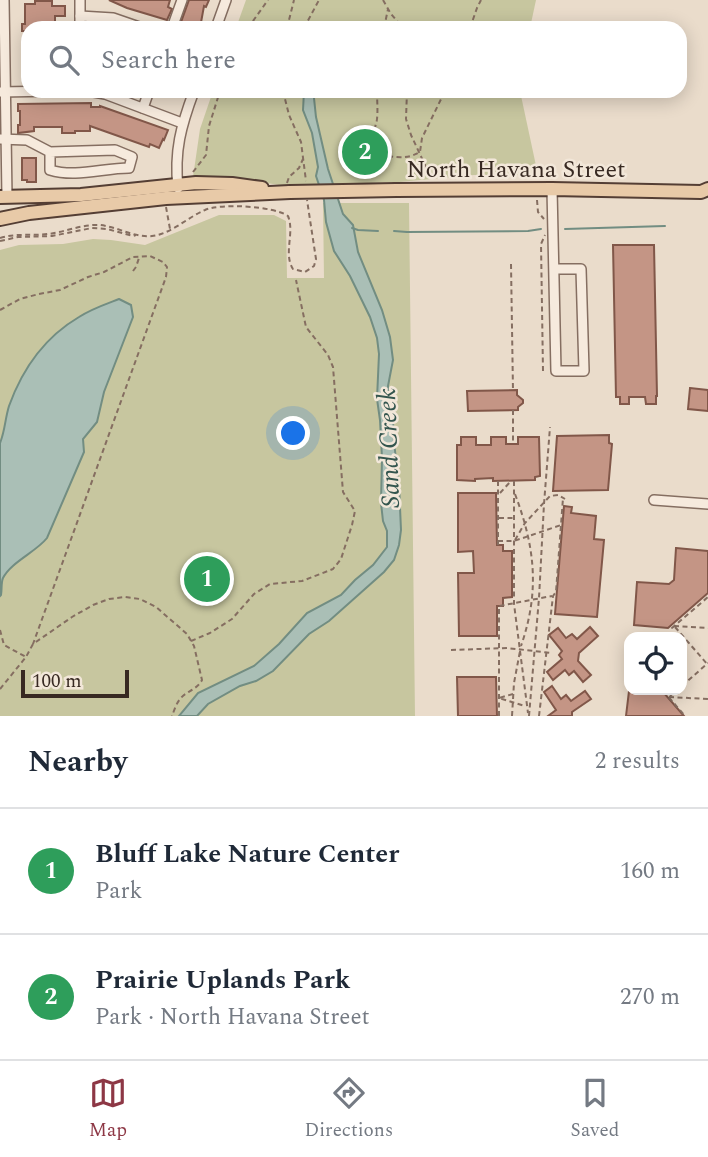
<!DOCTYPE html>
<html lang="en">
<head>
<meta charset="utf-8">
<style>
	:root { --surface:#fff; --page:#f2f2f3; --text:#1f2937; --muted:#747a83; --line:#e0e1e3; --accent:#8d3745 }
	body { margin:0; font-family:Spectral,serif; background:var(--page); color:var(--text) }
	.controls { position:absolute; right:21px; bottom:21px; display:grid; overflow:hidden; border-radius:14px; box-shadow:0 4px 18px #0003 }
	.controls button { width:63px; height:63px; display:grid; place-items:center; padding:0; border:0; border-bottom:2px solid var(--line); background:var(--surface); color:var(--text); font:35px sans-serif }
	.scale { position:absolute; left:21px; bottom:18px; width:108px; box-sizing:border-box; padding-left:7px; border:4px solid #372922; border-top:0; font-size:19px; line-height:24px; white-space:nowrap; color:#372922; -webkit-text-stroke:5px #f2e7d9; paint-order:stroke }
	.you { position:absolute; left:294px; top:434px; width:24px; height:24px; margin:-18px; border:5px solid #fff; border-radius:50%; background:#1a73e8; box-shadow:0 0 0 10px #1a73e833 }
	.badge { display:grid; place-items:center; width:46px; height:46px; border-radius:50%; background:var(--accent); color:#fff; font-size:23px; font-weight:700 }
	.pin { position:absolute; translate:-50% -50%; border:4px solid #fff; box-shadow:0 2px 7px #0006 }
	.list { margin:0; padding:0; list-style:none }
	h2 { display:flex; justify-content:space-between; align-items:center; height:91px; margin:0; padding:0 28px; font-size:30px }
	h2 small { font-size:23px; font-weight:400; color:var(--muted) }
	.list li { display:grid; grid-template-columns:46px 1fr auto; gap:21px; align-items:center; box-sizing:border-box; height:126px; padding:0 28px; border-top:2px solid var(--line) }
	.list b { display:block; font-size:26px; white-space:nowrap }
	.list p { margin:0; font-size:23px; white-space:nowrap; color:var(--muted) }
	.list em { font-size:23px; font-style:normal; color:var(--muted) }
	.icon { flex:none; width:38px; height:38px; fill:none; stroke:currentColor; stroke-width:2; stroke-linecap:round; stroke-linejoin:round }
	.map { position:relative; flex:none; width:708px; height:716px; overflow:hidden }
	.search { position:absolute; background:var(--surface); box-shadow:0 4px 18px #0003; left:21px; right:21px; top:21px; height:77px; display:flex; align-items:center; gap:18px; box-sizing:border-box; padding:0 24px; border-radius:21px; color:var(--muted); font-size:26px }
	.sheet { height:343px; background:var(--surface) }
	nav { display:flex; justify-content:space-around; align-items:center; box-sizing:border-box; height:98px; border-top:2px solid var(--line); background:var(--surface); font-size:19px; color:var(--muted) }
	nav a { display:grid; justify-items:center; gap:4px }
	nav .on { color:var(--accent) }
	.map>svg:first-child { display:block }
	.green { fill:#c7c69f }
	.water { fill:#aabfb6; stroke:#728d82; stroke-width:2 }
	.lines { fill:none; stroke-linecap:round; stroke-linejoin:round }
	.stream { stroke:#728d82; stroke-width:2 }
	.building { fill:#c49585; stroke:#815749; stroke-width:2 }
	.minor-casing { stroke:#856e61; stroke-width:12 }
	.major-casing { stroke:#543e34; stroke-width:16 }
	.path { stroke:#856e61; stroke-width:2; stroke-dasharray:5 3.5; stroke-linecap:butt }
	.minor { stroke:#f6eadd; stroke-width:9 }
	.major { stroke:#e8caa8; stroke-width:12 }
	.major-bridge-casing { stroke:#543e34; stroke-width:16; stroke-linecap:butt }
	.major-bridge { stroke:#e8caa8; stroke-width:12 }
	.labels { text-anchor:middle; stroke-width:5; stroke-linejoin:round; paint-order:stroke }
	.street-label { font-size:24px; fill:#372922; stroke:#f2e7d9 }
	.water-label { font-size:26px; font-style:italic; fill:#33554e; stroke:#f2e7d9 }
</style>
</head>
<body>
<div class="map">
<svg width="708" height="716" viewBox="0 0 708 716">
	<rect width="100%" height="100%" fill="#eadccb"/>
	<g class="green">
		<path d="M 246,0 L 536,0 L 530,28 L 236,28 Z"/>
		<path d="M 213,91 L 520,91 L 538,175 L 474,175 L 399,182 L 287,186 L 223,177 L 193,177 L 200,129 Z"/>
		<path d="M 323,203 L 409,203 L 415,716 L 0,716 L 0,250 L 19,245 L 63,244 L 93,239 L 111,240 L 145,245 L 219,215 L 274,215 L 286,221 L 287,278 L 324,278 Z"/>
	</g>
	<g class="water">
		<path d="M 304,91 L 316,91 L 314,98 L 316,117 L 328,169 L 343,214 L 353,225 L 358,252 L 382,310 L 390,337 L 393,360 L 388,386 L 393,422 L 394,442 L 399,485 L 401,530 L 399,545 L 394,560 L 384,572 L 329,621 L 309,634 L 273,671 L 256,681 L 240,686 L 208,704 L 197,716 L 179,716 L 198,693 L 254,666 L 279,644 L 307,613 L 341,595 L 355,580 L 373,565 L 387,547 L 387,531 L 383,521 L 381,503 L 382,458 L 380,420 L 377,399 L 379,354 L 377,338 L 370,317 L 350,276 L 334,251 L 326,222 L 324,200 L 316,176 L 318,167 L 312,133 L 303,110 Z"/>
		<path d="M 119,299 L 131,305 L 133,317 L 104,392 L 97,422 L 83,439 L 84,452 L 47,538 C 36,552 11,562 3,578 C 1,582 2,590 1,595 L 0,596 L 0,443 C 5,431 5,419 9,406 C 22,370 45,337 79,317 C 91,309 106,304 119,299 Z"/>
	</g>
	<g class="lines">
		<g class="stream">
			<path d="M 352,228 L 358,230 L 378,231"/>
			<path d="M 565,229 L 665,226"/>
			<path d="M 394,231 L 407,232 L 528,231 L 541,229"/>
		</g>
	</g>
	<g class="building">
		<path d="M 109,0 L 170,0 L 168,7 L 172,9 L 167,20 L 127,8 Z"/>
		<path d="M 189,0 L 209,0 L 206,7 L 204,6 L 200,28 L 188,28 L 180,25 Z"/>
		<path d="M 35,1 L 52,1 L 52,6 L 65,6 L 65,16 L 55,16 L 55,28 L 28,28 L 28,31 L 22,31 L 22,24 L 25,24 L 25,4 L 35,4 Z"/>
		<path d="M 91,103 L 91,107 L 100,107 L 100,106 L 168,130 L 164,140 L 163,139 L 159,148 L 150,144 L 149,147 L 90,126 L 90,131 L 75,131 L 75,133 L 62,133 L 62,127 L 34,127 L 34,131 L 18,133 L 18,125 L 20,125 L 20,111 L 18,111 L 18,104 Z"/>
		<path d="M 22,158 L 36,158 L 36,182 L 27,182 L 27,180 L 22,180 Z"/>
		<path d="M 613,245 L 654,245 L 657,396 L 656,396 L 656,404 L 646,404 L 645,397 L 629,397 L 629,404 L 620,404 L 620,397 L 616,397 Z"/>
		<path d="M 690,388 L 708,390 L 708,411 L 688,409 Z"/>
		<path d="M 517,390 L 517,395 L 523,400 L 523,403 L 518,407 L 518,410 L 468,411 L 467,391 Z"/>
		<path d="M 609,435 L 609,443 L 612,444 L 608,490 L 553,491 L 557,436 Z"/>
		<path d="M 461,437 L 476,437 L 476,445 L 491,445 L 491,437 L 506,437 L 506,444 L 518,444 L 518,437 L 539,437 L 540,476 L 535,477 L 535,480 L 493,481 L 493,478 L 475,479 L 475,481 L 457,480 L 457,445 L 461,445 Z"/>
		<path d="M 458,493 L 496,493 L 497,545 L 503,545 L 503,551 L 512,551 L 512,597 L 503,598 L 503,606 L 497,606 L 497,636 L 459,636 L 458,573 L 474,573 L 473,551 L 458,552 Z"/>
		<path d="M 564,506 L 572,507 L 571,513 L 596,516 L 594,539 L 604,540 L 597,617 L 555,614 Z"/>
		<path d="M 676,548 L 708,551 L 708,593 L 668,628 L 634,625 L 637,582 L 669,584 L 674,580 Z"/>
		<path d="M 590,627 L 598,636 L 579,653 L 578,661 L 591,675 L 583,682 L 574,671 L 569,675 L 565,670 L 553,680 L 547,672 L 562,659 L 559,655 L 562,651 L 549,635 L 558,628 L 566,638 L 572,634 L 577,639 Z"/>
		<path d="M 457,677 L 496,677 L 497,716 L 458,716 Z"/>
		<path d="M 552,686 L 561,699 L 566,695 L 571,701 L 585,691 L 591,699 L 572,712 L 572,716 L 548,716 L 556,710 L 544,692 Z"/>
		<path d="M 629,691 L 664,693 L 684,716 L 626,716 Z"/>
	</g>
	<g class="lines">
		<g class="minor-casing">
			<g id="minor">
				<path d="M 4,0 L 7,197"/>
				<path d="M 80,0 L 80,28"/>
				<path d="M 80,16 L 113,18 L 142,28"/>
				<path d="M 172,28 L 182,0"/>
				<path d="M 216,28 L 226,0"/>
				<path d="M 88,91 L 105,94 L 182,123"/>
				<path d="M 0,92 L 57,91"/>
				<path d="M 143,108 L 149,91"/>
				<path d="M 0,139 L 27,140 L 50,152 L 115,150 L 132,157 L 129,168 C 103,168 76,178 50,170 L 50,152"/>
				<path d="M 178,188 C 174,151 181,126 194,91"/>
				<path d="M 552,189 L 556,371 L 584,371 L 581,269 L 554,269"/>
				<path d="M 654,500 L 708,504"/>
			</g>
		</g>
		<g class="major-casing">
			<g id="major">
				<path d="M 396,190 L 552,189 L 701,192 L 708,189"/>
				<path d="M 0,197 L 81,195 L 196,183 L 232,184 L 262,188"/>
				<path d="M 0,219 L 29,213 L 166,198 L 290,192"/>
			</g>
		</g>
		<g class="path">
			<path d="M 383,0 L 391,14 L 403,28"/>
			<path d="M 248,28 L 268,0"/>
			<path d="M 287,28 L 294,0"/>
			<path d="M 304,28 L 319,0"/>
			<path d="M 384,28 L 388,9"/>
			<path d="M 470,28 L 477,8 L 481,0"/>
			<path d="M 283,91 L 289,115 L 301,142 L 306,181"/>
			<path d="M 377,91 C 377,100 378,110 377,119 C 375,135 359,151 388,156 C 400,158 410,158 420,152 L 422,138 L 445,91"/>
			<path d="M 407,91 L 406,119 L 411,135 L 425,165 L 428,180"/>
			<path d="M 193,172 L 206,155 L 209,126 L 220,91"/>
			<path d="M 287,183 L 289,177 L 299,168 L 303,159"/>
			<path d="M 537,200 L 538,212 L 544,219"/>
			<path d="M 166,207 L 170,229"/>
			<path d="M 0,238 C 16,233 31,236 48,234 C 65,232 82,224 100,225 C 118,227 135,238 152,236 C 171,234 188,217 205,210 C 220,203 274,206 288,216 C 295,233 283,253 293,269 L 305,272 L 314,266 L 316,259 L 307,200"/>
			<path d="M 0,241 L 18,237 L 52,236 L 92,228 L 107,229 L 133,236 L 136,235"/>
			<path d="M 511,264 L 513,391"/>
			<path d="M 133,271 L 136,267 L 139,258"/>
			<path d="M 0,310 L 20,299 L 39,294 L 60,290 L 88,277 L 104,272 L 133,257 L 150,256 L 163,262 L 167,267 L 166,277 L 33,644"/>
			<path d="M 543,371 L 541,244 L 545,235"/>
			<path d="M 513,410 L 513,444"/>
			<path d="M 498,481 L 498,545"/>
			<path d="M 514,481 L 514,604 L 528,713"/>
			<path d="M 500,493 L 511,481"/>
			<path d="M 515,494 C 535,547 540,591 521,646"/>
			<path d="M 499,518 L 514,518"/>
			<path d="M 515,540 L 525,523 L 550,496 L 558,495 L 565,499"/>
			<path d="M 498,541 L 514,541 L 561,525"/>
			<path d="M 674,626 L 708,628"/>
			<path d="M 675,627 L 708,665"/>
			<path d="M 0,630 L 4,645 L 26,657"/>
			<path d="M 671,637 L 672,628 L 708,597"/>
			<path d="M 191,641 L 210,633 L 232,619 L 254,594 L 270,584 L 302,581 L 333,569 L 341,559 L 352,525 L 355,511 L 343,492 L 333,367 L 328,355 L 306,327 L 296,280"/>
			<path d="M 451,650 L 507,648 L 552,653"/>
			<path d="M 682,686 L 708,663"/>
			<path d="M 0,689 L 26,657 L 33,644 L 72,617 L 93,605 L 109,599 L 125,597 L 140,599 L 156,607 L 187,634 L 194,646 L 202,680 C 197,690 186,691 180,699 C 176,704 174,711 172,716"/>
			<path d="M 667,690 L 666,694 L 685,716"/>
			<path d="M 513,694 L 499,698 L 525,706"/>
			<path d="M 670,696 L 677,690"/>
			<path d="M 669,697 L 708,699"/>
			<path d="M 499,716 L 499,606 L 552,596"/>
			<path d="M 512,716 L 514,683 L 520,651"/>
			<path d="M 529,716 L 539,598 L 544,504 L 550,427"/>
			<path d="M 539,716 L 553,596 L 556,592 L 563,498"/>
		</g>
		<use href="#minor" class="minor"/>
		<use href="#major" class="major"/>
		<g class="major-bridge-casing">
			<path id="major-bridge" d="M 290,192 L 396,190"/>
		</g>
		<use href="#major-bridge" class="major-bridge"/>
	</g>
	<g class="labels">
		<g class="street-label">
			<text x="516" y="177">North Havana Street</text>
		</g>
		<g class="water-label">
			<text transform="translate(388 448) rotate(-92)" y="9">Sand Creek</text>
		</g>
	</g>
</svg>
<div class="controls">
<button><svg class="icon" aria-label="locate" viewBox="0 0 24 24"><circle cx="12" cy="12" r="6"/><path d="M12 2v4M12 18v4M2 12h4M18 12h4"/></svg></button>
</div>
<div class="scale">100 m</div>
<div class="you"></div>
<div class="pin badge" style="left:207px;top:579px;background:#2e9e5b">1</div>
<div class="pin badge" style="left:365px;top:152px;background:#2e9e5b">2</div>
<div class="search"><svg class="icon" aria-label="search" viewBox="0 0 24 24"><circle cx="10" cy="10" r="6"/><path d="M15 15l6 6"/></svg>Search here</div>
</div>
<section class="sheet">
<h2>Nearby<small>2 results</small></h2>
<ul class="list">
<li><span class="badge" style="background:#2e9e5b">1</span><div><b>Bluff Lake Nature Center</b><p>Park</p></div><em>160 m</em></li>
<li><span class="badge" style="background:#2e9e5b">2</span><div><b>Prairie Uplands Park</b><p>Park · North Havana Street</p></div><em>270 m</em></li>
</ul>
</section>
<nav>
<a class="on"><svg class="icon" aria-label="map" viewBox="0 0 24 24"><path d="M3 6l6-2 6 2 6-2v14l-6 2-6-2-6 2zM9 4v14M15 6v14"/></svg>Map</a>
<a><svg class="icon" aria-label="directions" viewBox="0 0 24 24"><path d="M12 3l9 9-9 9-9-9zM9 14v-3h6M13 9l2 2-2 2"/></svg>Directions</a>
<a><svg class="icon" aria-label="saved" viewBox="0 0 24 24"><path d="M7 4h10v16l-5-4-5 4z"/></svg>Saved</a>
</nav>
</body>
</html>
